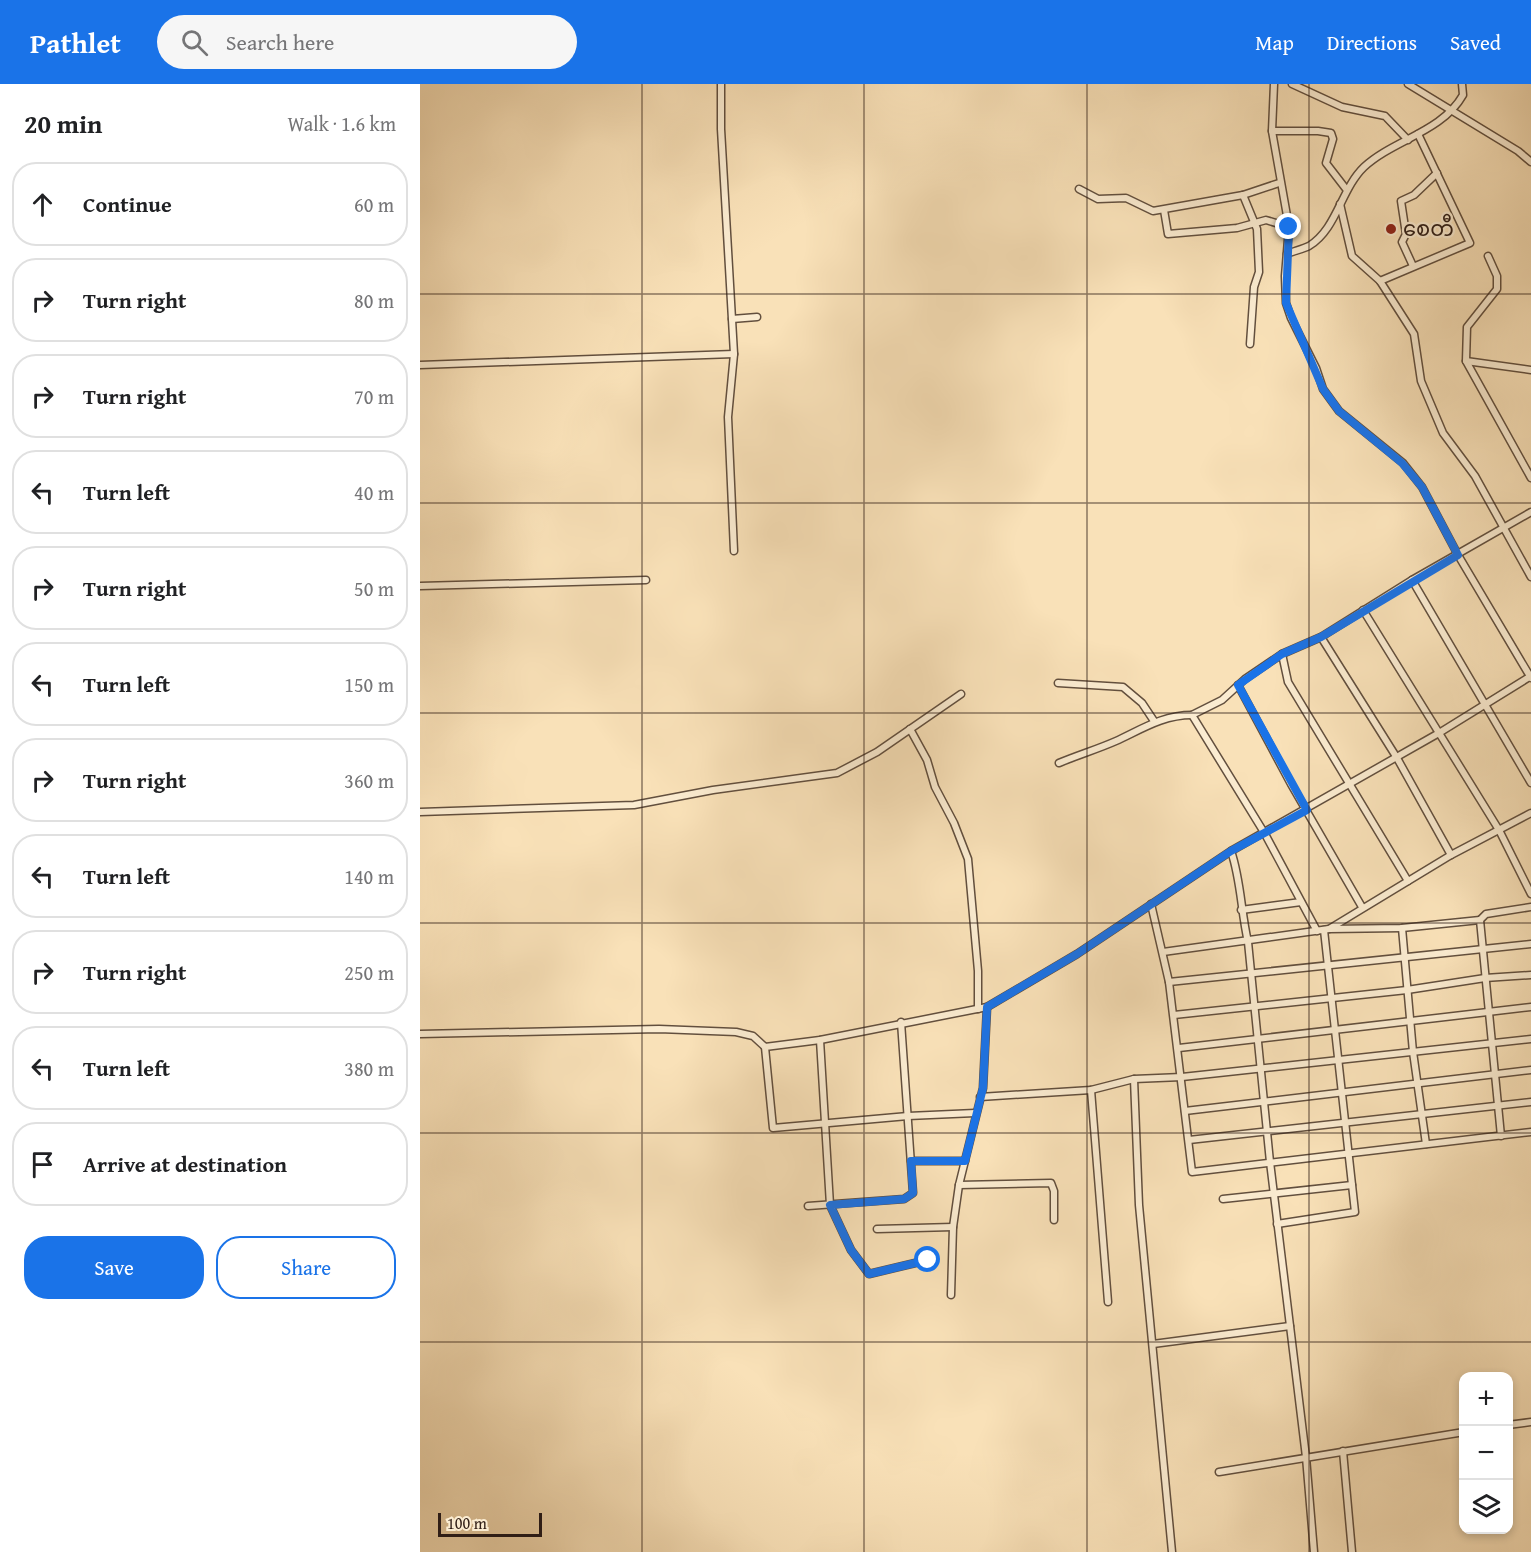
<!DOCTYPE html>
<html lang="en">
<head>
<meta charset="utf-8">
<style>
	:root { --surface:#fff; --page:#f6f6f6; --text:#202124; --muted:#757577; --line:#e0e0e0; --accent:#1a73e8 }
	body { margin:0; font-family:"Gentium Book Plus","Noto Sans Myanmar",serif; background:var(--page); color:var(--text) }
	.controls { position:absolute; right:18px; bottom:18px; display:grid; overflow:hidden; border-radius:12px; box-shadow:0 3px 9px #0003 }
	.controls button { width:54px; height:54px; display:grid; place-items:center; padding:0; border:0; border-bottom:2px solid var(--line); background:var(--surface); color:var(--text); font:30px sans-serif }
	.scale { position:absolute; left:18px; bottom:15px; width:104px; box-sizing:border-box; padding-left:6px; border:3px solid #301e16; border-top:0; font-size:16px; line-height:21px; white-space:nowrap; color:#301e16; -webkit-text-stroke:4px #fbecd1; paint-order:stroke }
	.stop { position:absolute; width:18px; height:18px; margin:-14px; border:4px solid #1a73e8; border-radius:50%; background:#fff }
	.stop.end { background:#1a73e8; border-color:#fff; box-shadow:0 2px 6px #0008 }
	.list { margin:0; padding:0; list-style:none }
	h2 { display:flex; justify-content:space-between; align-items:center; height:78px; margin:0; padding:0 24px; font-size:26px }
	h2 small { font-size:20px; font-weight:400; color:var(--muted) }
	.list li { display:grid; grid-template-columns:39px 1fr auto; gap:18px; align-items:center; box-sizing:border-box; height:84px; margin:0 12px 12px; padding:0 12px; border:2px solid var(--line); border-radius:24px }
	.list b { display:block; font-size:22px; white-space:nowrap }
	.list em { font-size:20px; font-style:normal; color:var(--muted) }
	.actions { display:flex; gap:12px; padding:18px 24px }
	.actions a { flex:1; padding:14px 0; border:2px solid var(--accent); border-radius:24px; text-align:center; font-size:21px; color:var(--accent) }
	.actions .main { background:var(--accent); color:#fff }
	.icon { flex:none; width:33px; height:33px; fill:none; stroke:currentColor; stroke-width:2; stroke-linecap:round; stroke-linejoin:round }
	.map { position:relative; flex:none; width:1111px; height:1468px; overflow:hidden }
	header { display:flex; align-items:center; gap:36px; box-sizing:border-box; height:84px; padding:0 30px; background:var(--accent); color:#fff }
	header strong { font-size:28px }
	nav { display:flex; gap:33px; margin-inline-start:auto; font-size:21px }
	.search { width:420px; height:54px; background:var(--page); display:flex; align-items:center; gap:15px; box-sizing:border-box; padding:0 21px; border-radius:33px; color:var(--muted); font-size:22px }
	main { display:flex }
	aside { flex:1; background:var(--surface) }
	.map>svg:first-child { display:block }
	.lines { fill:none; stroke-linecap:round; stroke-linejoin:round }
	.street-casing { stroke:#624f3e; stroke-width:9 }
	.street { stroke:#fbecd1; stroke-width:6 }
	.route { stroke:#1a73e8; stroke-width:8 }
	.grid { fill:none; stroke:#301e16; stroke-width:1.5; stroke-opacity:0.55 }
	.poi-dot { fill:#8f2418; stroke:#fbecd1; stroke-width:2 }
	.labels { text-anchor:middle; stroke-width:4.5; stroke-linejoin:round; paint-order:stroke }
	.poi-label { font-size:21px; fill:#301e16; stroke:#fbecd1; text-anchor:start }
</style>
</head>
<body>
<header>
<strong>Pathlet</strong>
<div class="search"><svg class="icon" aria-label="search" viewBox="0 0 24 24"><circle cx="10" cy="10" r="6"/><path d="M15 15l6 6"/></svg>Search here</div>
<nav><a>Map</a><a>Directions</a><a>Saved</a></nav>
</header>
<main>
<aside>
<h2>20 min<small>Walk · 1.6 km</small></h2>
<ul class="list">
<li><svg class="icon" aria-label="ahead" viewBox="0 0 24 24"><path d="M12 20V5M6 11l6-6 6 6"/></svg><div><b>Continue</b></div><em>60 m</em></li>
<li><svg class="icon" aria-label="right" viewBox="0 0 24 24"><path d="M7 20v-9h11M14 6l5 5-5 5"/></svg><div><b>Turn right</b></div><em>80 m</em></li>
<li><svg class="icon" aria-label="right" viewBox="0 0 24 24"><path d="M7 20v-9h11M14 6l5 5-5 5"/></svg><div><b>Turn right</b></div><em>70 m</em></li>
<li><svg class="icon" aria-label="left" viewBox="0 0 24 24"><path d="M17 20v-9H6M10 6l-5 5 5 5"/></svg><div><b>Turn left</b></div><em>40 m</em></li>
<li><svg class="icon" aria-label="right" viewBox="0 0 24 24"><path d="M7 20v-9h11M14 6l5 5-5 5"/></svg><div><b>Turn right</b></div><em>50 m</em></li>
<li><svg class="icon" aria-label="left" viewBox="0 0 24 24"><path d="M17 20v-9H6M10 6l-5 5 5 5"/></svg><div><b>Turn left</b></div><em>150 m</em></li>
<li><svg class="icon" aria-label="right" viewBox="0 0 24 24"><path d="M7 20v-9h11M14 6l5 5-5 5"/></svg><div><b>Turn right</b></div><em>360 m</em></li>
<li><svg class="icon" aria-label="left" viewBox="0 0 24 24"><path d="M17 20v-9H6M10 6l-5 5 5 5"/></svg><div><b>Turn left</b></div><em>140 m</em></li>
<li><svg class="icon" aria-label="right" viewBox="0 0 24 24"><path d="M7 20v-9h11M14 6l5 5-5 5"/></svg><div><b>Turn right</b></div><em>250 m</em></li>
<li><svg class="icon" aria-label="left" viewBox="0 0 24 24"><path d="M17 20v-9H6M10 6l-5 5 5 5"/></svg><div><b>Turn left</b></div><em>380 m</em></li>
<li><svg class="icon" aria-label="arrive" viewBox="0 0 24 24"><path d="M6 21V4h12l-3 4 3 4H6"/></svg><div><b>Arrive at destination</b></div></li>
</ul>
<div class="actions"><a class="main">Save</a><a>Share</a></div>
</aside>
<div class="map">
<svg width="1111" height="1468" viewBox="0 0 1111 1468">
	<rect width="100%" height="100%" fill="#f9e1b8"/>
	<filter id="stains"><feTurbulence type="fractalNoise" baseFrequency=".00333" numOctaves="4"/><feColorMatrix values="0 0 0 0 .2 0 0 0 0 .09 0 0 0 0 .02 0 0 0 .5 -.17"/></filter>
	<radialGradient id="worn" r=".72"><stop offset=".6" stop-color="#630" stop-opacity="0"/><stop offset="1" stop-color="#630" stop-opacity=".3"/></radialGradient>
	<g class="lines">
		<g class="street-casing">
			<g id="street">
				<path d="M 301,0 L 301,45 L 314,270 L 308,333 L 314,467"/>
				<path d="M 854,0 L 852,47 L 869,143 L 865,192 L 866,219 L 871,234 L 896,284 L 903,305 L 919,327 L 983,379 L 1002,403 L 1038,471 L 1111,594"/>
				<path d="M 872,0 L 922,23 L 965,32 L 988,56"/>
				<path d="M 988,0 L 1098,67 L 1111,78"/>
				<path d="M 852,47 L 898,47 L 911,49 L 913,55 L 906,79 L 926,105"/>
				<path d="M 659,105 L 678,115 L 706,114 L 733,127 L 823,111 L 859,99"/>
				<path d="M 823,111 L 837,145 L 839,188 L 834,203 L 830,260"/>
				<path d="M 920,120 L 932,172 L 960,197 L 994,250 L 1001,297 L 1023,349 L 1055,392 L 1111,493"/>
				<path d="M 744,126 L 748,150 L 817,144 L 846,136 L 869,143"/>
				<path d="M 867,170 C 874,167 883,165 889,162 C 917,145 921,105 944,83 C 973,56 1022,48 1043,11 L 1042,0"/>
				<path d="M 1068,172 L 1077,192 L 1077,205 L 1047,243 L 1046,277 L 1111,394"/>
				<path d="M 993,182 L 982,158 L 986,150 L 981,117 L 994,111 L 1017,89"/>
				<path d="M 960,197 L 1050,159 L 998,50"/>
				<path d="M 312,235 L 337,233"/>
				<path d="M 1046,277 L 1111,286"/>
				<path d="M 0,281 L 314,270"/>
				<path d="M 992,496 L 1111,699"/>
				<path d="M 0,502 L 226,496"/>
				<path d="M 943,526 L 1079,746 L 1111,810"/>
				<path d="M 901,553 L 977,674 L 1031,771"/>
				<path d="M 862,570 L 868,598 L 988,797"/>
				<path d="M 638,599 L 703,603 L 722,619 L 734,637"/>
				<path d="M 818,601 L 871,700 L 942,823"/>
				<path d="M 490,645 L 507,676 L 515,703 L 534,739 L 548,775 L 558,887 L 558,925"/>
				<path d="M 639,679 C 658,671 678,665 696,657 C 722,645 743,631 772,631"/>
				<path d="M 0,728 L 214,721 L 293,706 L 417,689 L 457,668 L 541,610"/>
				<path d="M 811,767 C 821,796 821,828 828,858 L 850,1078 L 886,1373 L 894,1468"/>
				<path d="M 731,820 L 749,898 L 772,1088 L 1111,1048"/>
				<path d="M 821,826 L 881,818"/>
				<path d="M 982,844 L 993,968 L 1006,1060"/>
				<path d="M 909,845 L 982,844 L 1060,836"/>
				<path d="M 897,847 L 845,750 L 772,631 L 802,616 L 825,595 L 862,570 L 901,553 L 992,496 L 1111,428"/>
				<path d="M 743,868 L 909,845 L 1031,771 L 1111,729"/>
				<path d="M 749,898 L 1111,860"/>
				<path d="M 754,931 L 987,906 L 1065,894 L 1111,891"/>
				<path d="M 0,950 L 239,945 L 316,948 L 333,952 L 345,963"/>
				<path d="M 400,956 L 410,1121 L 431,1166 L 449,1190 L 508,1176"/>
				<path d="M 759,964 L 1111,923"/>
				<path d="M 714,995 L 719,1121 L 752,1468"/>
				<path d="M 671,1006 L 688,1218"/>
				<path d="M 560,1013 L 671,1006 L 714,995 L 762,993 L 1111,955"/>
				<path d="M 765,1027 L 1111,986"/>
				<path d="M 555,1029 L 488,1032 L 353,1044 L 345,963 L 400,956 L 567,923 L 657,870 L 811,767 L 1019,649 L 1111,592"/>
				<path d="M 1081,1052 L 1060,836 L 1066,830 L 1111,823"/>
				<path d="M 769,1056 L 1111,1018"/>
				<path d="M 491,1077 L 545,1077"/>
				<path d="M 539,1101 L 631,1099 L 634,1107 L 634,1136"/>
				<path d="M 803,1115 L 932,1101"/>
				<path d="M 388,1122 L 484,1115 L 493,1109 L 481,938"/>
				<path d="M 857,1140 L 935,1128 L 904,846"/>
				<path d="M 457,1145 L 533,1143"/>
				<path d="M 531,1211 L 533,1143 L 539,1101 L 563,1004 L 567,923"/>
				<path d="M 733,1260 L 870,1242"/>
				<path d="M 1088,1341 L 1111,1338"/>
				<path d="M 923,1367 L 932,1468"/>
				<path d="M 799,1388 L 1044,1348"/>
			</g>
		</g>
		<use href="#street" class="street"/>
	</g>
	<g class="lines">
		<path class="route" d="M 508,1176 L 449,1190 L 431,1166 L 410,1121 L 484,1115 L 493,1109 L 491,1077 L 545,1077 L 563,1004 L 567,923 L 657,870 L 811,767 L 887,726 L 818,601 L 862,570 L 901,553 L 1038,471 L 1002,403 L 982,379 L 919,327 L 903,305 L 866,219 L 869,143"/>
	</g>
	<path class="grid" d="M 222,0 L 222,1468M 444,0 L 444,1468M 667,0 L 667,1468M 889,0 L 889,1468M 0,210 L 1111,210M 0,419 L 1111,419M 0,629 L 1111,629M 0,839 L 1111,839M 0,1049 L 1111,1049M 0,1258 L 1111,1258"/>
	<circle class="poi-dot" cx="971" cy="145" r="6"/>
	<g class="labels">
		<g class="poi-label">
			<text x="983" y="152">စေတီ</text>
		</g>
	</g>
	<rect width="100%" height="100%" filter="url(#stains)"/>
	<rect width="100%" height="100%" fill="url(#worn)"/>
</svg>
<div class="controls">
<button>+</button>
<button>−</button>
<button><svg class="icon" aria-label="layers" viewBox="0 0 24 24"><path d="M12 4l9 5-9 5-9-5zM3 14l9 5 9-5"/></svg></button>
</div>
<div class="scale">100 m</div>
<div class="stop" style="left:508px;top:1176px"></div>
<div class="stop end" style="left:869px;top:143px"></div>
</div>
</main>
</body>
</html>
